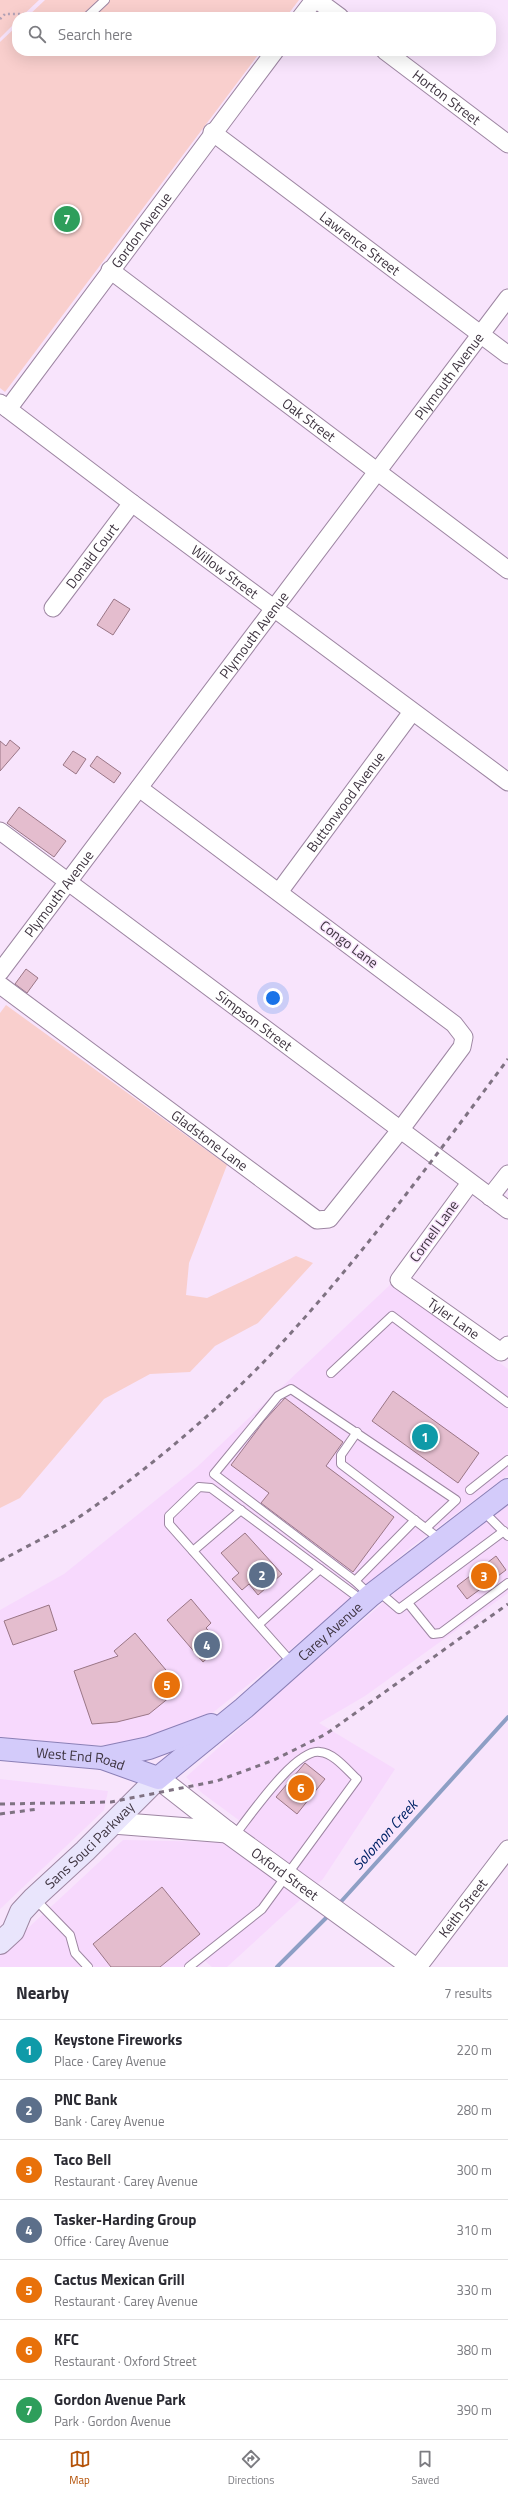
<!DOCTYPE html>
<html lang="en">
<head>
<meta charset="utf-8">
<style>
	:root { --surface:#fff; --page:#f2f2f3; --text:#2b2b33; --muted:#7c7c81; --line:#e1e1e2; --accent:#b45309 }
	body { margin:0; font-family:"Titillium Web",sans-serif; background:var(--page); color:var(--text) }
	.you { position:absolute; left:273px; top:998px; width:14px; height:14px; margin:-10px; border:3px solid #fff; border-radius:50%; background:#1a73e8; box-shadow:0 0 0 6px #1a73e833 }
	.badge { display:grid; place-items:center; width:26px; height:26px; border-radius:50%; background:var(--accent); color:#fff; font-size:13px; font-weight:700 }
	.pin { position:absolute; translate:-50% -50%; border:2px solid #fff; box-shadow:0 1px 4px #0006 }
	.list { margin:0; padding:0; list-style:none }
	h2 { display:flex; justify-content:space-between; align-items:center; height:52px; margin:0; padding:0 16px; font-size:17px }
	h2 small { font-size:13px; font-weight:400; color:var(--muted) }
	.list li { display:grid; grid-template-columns:26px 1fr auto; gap:12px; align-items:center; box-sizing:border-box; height:60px; padding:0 16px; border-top:1px solid var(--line) }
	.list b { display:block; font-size:15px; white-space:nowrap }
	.list p { margin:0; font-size:13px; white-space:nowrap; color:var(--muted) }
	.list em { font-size:13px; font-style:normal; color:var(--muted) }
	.icon { flex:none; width:22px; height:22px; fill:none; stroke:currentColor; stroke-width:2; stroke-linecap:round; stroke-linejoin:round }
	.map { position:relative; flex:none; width:508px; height:1967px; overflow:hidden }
	.search { position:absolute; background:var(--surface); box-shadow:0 4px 16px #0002; left:12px; right:12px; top:12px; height:44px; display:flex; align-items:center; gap:10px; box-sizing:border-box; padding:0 14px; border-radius:16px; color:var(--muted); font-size:15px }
	.sheet { height:472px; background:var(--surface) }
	nav { display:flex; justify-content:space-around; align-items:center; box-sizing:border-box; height:56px; border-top:1px solid var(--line); background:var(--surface); font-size:11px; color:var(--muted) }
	nav a { display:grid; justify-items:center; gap:2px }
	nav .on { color:var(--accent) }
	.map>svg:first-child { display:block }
	.built { fill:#f7d9fd }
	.green { fill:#f9cfcd }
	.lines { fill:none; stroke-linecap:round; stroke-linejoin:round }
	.stream { stroke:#8e9fc5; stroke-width:4 }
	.building { fill:#e4bdce; stroke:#9a7686 }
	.service-casing { stroke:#9d86a2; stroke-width:10 }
	.minor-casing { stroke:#9d86a2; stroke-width:19 }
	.tertiary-casing { stroke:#9d86a2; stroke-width:23 }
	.secondary-casing { stroke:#9d86a2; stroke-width:24 }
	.primary-casing { stroke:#8b7fb6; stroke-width:24 }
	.path { stroke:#b3a2b6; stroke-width:2.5; stroke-dasharray:2 3; stroke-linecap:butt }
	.service { stroke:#fff; stroke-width:8 }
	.minor { stroke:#fff; stroke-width:17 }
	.tertiary { stroke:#fff; stroke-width:21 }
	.secondary { stroke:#e9e5fc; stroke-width:22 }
	.primary { stroke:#d3cbfa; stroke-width:22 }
	.rail { stroke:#7f7282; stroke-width:3; stroke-dasharray:5 5; stroke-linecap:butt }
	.labels { text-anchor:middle; stroke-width:3; stroke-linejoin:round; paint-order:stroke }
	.street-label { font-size:14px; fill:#3d333f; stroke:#f8e4fc }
	.water-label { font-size:15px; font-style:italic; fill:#012367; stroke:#f8e4fc }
</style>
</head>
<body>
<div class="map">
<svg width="508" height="1967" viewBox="0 0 508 1967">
	<rect width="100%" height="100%" fill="#f8e4fc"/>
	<g class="built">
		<path d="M 392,1283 L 508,1369 L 508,1475 L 411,1547 L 258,1677 L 211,1714 L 195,1724 L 135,1745 L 92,1745 L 0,1737 L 0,1610 L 64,1574 L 197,1467 Z"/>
		<path d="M 508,1505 L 508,1593 L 365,1696 L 319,1723 L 395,1769 L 323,1879 L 227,1967 L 212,1967 L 205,1961 L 199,1967 L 0,1967 L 0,1954 L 123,1840 L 222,1842 L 240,1821 L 202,1793 L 186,1777 L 300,1674 L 412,1578 Z"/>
		<path d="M 0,1779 L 108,1791 L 104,1810 L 0,1909 Z"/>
	</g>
	<g class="green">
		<path d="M 0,0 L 39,0 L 21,17 L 17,17 L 17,21 L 0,38 Z"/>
		<path d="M 45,0 L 299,0 L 286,17 L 27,17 Z"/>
		<path d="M 17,26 L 17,51 L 261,51 L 5,392 L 0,388 L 0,42 Z"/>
		<path d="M 6,1005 L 227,1165 L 189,1263 L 186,1295 L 207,1298 L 296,1256 L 313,1263 L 258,1323 L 215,1346 L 190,1372 L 150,1374 L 104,1399 L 20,1498 L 0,1508 L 0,1013 Z"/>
	</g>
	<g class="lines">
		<g class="stream">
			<path d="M 338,1905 L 508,1717"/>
			<path d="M 277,1967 L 329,1915"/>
		</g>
	</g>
	<g class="building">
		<path d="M 114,599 L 130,609 L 113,635 L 97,625 Z"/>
		<path d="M 10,740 L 20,748 L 0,771 L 0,741 L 6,746 Z"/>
		<path d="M 73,751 L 86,759 L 76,774 L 63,765 Z"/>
		<path d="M 97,756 L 121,773 L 114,783 L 90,766 Z"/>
		<path d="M 19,807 L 66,841 L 54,857 L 7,823 Z"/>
		<path d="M 26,969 L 38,978 L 27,993 L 15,984 Z"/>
		<path d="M 393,1391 L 479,1453 L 458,1483 L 372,1421 Z"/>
		<path d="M 285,1398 L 343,1442 L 326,1466 L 394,1517 L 353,1572 L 261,1503 L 269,1493 L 231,1465 L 264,1421 Z"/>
		<path d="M 245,1533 L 282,1574 L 258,1595 L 249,1584 L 242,1590 L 232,1579 L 239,1573 L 221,1553 Z"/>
		<path d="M 496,1556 L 506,1570 L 467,1599 L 457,1586 Z"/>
		<path d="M 191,1599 L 211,1623 L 206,1628 L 222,1645 L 203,1662 L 167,1620 Z"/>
		<path d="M 49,1605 L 57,1630 L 13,1645 L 4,1621 Z"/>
		<path d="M 135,1633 L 181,1688 L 149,1714 L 117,1722 L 92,1724 L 74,1671 L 118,1656 L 114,1651 Z"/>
		<path d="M 305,1763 L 325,1779 L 297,1814 L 276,1797 Z"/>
		<path d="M 162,1887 L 200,1934 L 160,1967 L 111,1967 L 93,1944 Z"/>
	</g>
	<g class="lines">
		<g class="service-casing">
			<g id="service">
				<path d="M 87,17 L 105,0"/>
				<path d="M 331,1373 L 392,1316 L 508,1403"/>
				<path d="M 357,1432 L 341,1455 L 341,1464 L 441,1540"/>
				<path d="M 470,1490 L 508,1460"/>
				<path d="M 483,1511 L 508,1536"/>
				<path d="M 193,1551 L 241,1510"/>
				<path d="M 355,1581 L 415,1520"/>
				<path d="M 378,1591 L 399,1609 L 504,1531"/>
				<path d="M 370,1595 L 355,1581 L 214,1474 L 278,1396 L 291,1389 L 456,1500 L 427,1527"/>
				<path d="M 408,1603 L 433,1634 L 441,1633 L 508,1583"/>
				<path d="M 259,1624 L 320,1569"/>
				<path d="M 293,1664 L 169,1524 L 169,1516 L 199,1487 L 211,1488 L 363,1601"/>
				<path d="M 34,1898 L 70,1935 L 75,1953 L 88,1967"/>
				<path d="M 189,1967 L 262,1909 L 357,1779 C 347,1770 334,1753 320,1752 C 296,1748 250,1816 234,1836"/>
			</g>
		</g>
		<g class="minor-casing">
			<g id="minor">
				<path d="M 317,0 L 340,17"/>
				<path d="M 301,17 L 314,0"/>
				<path id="s1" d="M 385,51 L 508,144"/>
				<path id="s2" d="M 212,132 L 508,355"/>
				<path id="s3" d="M 110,270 L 508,570"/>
				<path id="s4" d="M 0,403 L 132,503 L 508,782"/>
				<path id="s5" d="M 8,409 L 275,51"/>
				<path id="s6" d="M 53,608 L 132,503"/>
				<path id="s7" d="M 0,831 L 508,1210"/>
				<path id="s8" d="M 279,892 L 412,712"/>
				<path id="s9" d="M 0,972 L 508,298"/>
				<path id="s10" d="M 0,985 L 317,1220 L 329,1219 L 401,1129 L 462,1047 L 464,1037 L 454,1024 L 139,788"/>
				<path id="s11" d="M 470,1183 L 399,1280 L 501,1352 L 508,1345"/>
				<path d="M 490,1197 L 508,1174"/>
				<path id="s12" d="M 418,1967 L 508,1849"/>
			</g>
		</g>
		<g class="tertiary-casing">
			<g id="tertiary">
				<path id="s13" d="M 158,1778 L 227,1832 L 413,1967"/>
				<path d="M 113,1823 L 227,1832"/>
			</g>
		</g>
		<g class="secondary-casing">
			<g id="secondary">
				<path id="s14" d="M 0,1943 L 13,1931 L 21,1912 L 34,1898 L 85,1851 L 158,1778"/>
			</g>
		</g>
		<g class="primary-casing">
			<g id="primary">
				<path id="s15" d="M 0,1749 L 102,1758 L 158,1778 L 244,1708 L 370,1596 L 508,1490"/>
				<path d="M 102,1758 L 149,1748 L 211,1725"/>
			</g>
		</g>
		<path class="path" d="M 0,19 L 5,14 L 29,14 L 32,17"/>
		<use href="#service" class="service"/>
		<use href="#minor" class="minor"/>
		<use href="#tertiary" class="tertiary"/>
		<use href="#secondary" class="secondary"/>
		<use href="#primary" class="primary"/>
		<g class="rail">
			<path d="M 0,1561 C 29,1545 61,1530 88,1511 C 164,1457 237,1394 299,1324 C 374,1240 441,1149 508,1059"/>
			<path d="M 0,1804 L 111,1802 L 217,1781 L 274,1760 L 326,1734 L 508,1604"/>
			<path d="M 0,1814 L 38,1809"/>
		</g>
	</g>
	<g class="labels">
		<g class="street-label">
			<text dy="5" stroke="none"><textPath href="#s1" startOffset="77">Horton Street</textPath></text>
			<text dy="5" stroke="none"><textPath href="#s5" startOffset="223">Gordon Avenue</textPath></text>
			<text dy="5" stroke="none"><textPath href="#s2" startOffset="185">Lawrence Street</textPath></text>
			<text dy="5" stroke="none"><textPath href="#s9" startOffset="746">Plymouth Avenue</textPath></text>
			<text dy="5" stroke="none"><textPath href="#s3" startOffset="249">Oak Street</textPath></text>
			<text dy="5" stroke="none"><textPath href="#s6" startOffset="65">Donald Court</textPath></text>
			<text dy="5" stroke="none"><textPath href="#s4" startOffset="281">Willow Street</textPath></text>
			<text dy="5" stroke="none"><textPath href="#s9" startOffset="422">Plymouth Avenue</textPath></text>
			<text dy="5" stroke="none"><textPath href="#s8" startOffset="112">Buttonwood Avenue</textPath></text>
			<text dy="5" stroke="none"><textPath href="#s9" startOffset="98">Plymouth Avenue</textPath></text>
			<text transform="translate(349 944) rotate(37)" y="5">Congo Lane</text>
			<text dy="5" stroke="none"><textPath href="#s7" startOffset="317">Simpson Street</textPath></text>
			<text dy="5" stroke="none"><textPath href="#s10" startOffset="261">Gladstone Lane</textPath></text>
			<text transform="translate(434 1231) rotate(-54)" y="5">Cornell Lane</text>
			<text dy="5" stroke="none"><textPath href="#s11" startOffset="187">Tyler Lane</textPath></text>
			<text dy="5" stroke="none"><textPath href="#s15" startOffset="388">Carey Avenue</textPath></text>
			<text dy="5" stroke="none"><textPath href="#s15" startOffset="81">West End Road</textPath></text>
			<text dy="5" stroke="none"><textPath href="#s14" startOffset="134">Sans Souci Parkway</textPath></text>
			<text dy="5" stroke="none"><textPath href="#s13" startOffset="159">Oxford Street</textPath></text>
			<text dy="5" stroke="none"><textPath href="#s12" startOffset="74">Keith Street</textPath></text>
		</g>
		<g class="water-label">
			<text transform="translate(385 1835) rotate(-48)" y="5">Solomon Creek</text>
		</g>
	</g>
</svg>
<div class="you"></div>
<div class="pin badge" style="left:425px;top:1437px;background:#0f9aa8">1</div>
<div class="pin badge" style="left:262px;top:1575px;background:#5c6f8a">2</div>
<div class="pin badge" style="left:484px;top:1576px;background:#e8710a">3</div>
<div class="pin badge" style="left:207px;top:1645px;background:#5c6f8a">4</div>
<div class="pin badge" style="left:167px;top:1685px;background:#e8710a">5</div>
<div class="pin badge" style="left:301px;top:1788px;background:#e8710a">6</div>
<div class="pin badge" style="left:67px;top:219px;background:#2e9e5b">7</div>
<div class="search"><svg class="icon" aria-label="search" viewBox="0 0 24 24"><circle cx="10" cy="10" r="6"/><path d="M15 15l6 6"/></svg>Search here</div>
</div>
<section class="sheet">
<h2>Nearby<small>7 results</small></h2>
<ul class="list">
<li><span class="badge" style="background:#0f9aa8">1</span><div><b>Keystone Fireworks</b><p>Place · Carey Avenue</p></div><em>220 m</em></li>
<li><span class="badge" style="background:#5c6f8a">2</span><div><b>PNC Bank</b><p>Bank · Carey Avenue</p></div><em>280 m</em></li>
<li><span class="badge" style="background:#e8710a">3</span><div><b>Taco Bell</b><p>Restaurant · Carey Avenue</p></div><em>300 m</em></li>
<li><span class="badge" style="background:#5c6f8a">4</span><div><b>Tasker-Harding Group</b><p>Office · Carey Avenue</p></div><em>310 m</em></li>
<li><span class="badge" style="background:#e8710a">5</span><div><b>Cactus Mexican Grill</b><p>Restaurant · Carey Avenue</p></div><em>330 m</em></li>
<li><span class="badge" style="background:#e8710a">6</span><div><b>KFC</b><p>Restaurant · Oxford Street</p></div><em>380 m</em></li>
<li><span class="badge" style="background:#2e9e5b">7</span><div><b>Gordon Avenue Park</b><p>Park · Gordon Avenue</p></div><em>390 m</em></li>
</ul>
</section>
<nav>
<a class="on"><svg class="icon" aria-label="map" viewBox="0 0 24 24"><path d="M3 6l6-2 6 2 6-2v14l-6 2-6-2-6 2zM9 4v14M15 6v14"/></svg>Map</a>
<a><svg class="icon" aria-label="directions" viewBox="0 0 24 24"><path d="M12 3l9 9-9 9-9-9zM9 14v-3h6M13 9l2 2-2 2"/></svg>Directions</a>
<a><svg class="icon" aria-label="saved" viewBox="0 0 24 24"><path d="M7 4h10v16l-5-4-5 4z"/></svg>Saved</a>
</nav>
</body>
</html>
